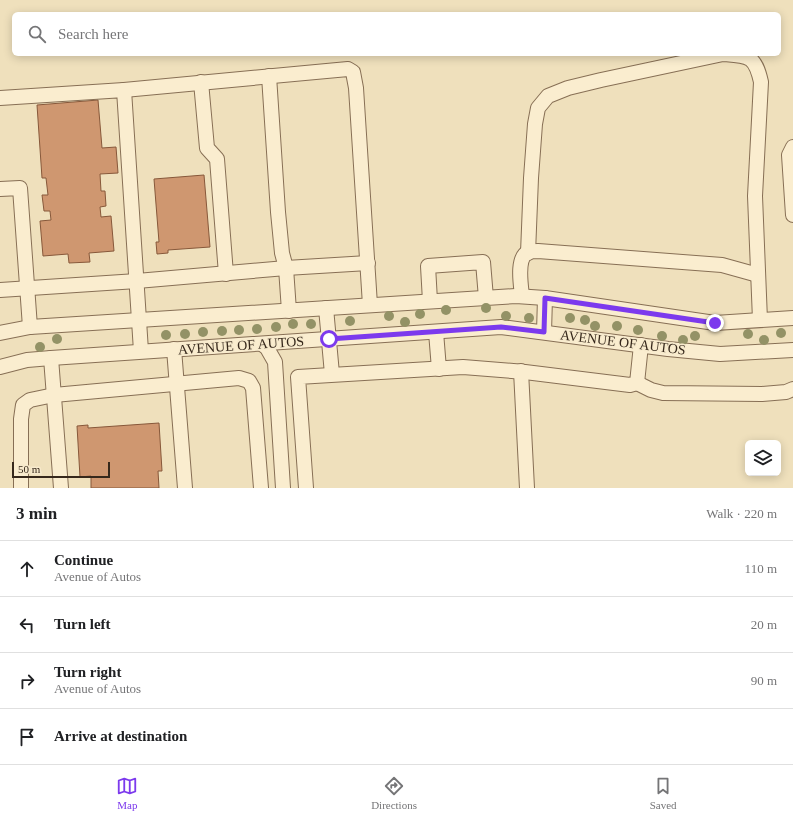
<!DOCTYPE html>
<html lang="en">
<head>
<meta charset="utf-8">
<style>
	:root { --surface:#fff; --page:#f6f6f6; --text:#202124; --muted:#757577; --line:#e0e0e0; --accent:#7c3aed }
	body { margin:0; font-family:"Times New Roman",serif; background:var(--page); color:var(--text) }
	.controls { position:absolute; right:12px; bottom:12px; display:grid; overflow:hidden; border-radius:6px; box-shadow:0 2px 10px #0003 }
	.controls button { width:36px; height:36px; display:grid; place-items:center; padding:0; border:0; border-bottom:1px solid var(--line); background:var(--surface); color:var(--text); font:20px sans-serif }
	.scale { position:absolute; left:12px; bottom:10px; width:98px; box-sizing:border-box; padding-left:4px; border:2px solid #36281b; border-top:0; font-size:11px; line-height:14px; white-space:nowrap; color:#36281b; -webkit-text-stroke:3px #f7eacc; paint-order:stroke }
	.stop { position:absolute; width:12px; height:12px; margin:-9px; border:3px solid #7c3aed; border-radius:50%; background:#fff }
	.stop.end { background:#7c3aed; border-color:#fff; box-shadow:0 1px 4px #0008 }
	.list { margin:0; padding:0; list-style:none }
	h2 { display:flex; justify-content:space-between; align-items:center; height:52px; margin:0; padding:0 16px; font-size:17px }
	h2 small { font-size:13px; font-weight:400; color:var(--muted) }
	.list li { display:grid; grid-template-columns:26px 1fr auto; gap:12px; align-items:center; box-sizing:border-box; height:56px; padding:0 16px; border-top:1px solid var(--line) }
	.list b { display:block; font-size:15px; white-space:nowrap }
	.list p { margin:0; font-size:13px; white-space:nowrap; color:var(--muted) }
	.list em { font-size:13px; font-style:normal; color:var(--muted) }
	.icon { flex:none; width:22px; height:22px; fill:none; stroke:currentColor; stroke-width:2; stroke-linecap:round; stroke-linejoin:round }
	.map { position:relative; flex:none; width:793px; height:488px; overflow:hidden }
	.search { position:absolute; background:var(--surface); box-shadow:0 2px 10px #0003; left:12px; right:12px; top:12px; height:44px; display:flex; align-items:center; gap:10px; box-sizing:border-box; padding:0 14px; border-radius:6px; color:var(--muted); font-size:15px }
	.sheet { height:276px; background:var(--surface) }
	nav { display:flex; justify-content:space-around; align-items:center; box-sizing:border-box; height:56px; border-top:1px solid var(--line); background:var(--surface); font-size:11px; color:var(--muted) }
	nav a { display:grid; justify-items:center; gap:2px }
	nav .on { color:var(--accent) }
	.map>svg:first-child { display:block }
	.building { fill:#cf9770; stroke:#87583a }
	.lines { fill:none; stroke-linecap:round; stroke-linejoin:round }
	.minor-casing { stroke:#876f55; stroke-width:16 }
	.minor { stroke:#faedcf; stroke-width:14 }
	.tree { fill:#939266 }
	.route { stroke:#7c3aed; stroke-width:5 }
	.labels { text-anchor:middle; stroke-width:3; stroke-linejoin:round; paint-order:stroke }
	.street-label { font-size:14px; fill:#36281b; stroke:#f7eacc }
</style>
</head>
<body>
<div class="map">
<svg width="793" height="488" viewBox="0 0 793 488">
	<rect width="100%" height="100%" fill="#efe0bc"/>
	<g class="building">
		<path d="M 98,100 L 102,148 L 116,147 L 118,173 L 100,174 L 101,191 L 105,191 L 106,206 L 100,207 L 101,217 L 111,216 L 114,251 L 89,253 L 90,262 L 69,263 L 68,254 L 43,256 L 40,221 L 51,220 L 50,211 L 44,211 L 42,195 L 48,195 L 46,178 L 42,178 L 37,105 Z"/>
		<path d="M 204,175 L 210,247 L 168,250 L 168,253 L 157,254 L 156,242 L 159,242 L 154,179 Z"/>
		<path d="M 159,423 L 162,471 L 158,471 L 159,488 L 91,488 L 91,476 L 80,477 L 77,426 L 88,425 L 88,428 Z"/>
	</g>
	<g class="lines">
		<g class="minor-casing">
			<g id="minor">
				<path d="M 269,76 L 278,212 L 282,253 L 286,268 L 289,311"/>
				<path d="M 201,82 L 207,148 L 217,159 L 226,274"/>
				<path d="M 124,90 L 348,69 L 353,72 L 356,88 L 370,305"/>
				<path d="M 0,98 L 124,90 L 141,351"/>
				<path d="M 793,147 L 789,155 L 793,215"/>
				<path d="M 0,189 L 20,188 L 30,327"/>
				<path d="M 528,253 L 531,178 L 535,124 L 538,108 L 548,96 L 568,88 L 601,80 L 723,54 C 749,56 755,55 761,82 L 755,196 L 760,320"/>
				<path d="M 0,290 L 137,281 L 286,268 L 368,263"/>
				<path d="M 522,296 C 521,285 516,258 528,252 C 531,251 535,251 538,251 L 722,265 L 758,275"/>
				<path d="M 430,301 L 428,266 L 483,262 L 486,298"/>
				<path d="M 326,308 L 332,374"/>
				<path d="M 436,332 L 439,369"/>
				<path d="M 544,332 L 545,298"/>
				<path d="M 0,333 L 30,327 L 516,296 L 545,298 L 715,323 L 793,318"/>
				<path d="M 262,344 L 267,348 L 275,362 L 283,488"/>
				<path d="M 174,349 L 185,488"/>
				<path d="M 51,358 L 61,488"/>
				<path d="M 0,367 L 27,360 L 51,358 L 501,327 L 668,349 L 720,354 L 793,350"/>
				<path d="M 521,371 L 527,488"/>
				<path d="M 637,383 L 651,390 L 663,393 L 762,394 L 786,392 L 793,389"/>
				<path d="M 21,488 L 21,419 L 23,405 L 30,400 L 54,395 L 239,378 L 249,381 L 253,388 L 261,488"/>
				<path d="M 306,488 L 298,377 L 463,367 L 525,372 L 630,385 L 637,383 L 641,345"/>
			</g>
		</g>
		<use href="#minor" class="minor"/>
	</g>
	<g class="tree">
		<circle cx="486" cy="308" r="5"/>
		<circle cx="446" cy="310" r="5"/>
		<circle cx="420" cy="314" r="5"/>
		<circle cx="389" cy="316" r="5"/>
		<circle cx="506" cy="316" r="5"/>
		<circle cx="529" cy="318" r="5"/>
		<circle cx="570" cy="318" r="5"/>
		<circle cx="585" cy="320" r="5"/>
		<circle cx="350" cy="321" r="5"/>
		<circle cx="405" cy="322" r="5"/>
		<circle cx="293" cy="324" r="5"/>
		<circle cx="311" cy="324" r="5"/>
		<circle cx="595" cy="326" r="5"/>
		<circle cx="617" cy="326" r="5"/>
		<circle cx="276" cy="327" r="5"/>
		<circle cx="257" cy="329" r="5"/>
		<circle cx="239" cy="330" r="5"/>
		<circle cx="638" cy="330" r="5"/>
		<circle cx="222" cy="331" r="5"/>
		<circle cx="203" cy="332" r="5"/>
		<circle cx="781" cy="333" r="5"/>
		<circle cx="185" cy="334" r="5"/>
		<circle cx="748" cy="334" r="5"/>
		<circle cx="166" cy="335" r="5"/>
		<circle cx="662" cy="336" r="5"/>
		<circle cx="695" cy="336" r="5"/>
		<circle cx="57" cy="339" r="5"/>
		<circle cx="683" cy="340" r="5"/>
		<circle cx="764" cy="340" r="5"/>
		<circle cx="40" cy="347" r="5"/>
	</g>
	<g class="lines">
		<path class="route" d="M 329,339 L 501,327 L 544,332 L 545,298 L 715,323"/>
	</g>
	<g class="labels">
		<g class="street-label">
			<text transform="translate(623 342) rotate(7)" y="5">AVENUE OF AUTOS</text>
			<text transform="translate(241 345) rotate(-4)" y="5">AVENUE OF AUTOS</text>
		</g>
	</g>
</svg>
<div class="controls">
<button><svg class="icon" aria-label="layers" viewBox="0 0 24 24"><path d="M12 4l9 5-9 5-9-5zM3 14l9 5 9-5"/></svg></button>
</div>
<div class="scale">50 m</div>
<div class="stop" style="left:329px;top:339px"></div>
<div class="stop end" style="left:715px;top:323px"></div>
<div class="search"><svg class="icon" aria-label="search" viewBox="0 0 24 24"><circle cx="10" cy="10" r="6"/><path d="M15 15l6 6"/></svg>Search here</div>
</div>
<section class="sheet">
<h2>3 min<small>Walk · 220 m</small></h2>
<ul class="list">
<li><svg class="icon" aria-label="ahead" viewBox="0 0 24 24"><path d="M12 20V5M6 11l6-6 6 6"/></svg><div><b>Continue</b><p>Avenue of Autos</p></div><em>110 m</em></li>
<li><svg class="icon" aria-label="left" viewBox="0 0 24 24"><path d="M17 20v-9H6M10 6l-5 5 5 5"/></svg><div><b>Turn left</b></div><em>20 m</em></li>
<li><svg class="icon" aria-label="right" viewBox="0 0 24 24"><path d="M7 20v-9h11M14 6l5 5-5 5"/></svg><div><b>Turn right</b><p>Avenue of Autos</p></div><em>90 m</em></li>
<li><svg class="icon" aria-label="arrive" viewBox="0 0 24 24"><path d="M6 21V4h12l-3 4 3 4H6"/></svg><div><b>Arrive at destination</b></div></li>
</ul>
</section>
<nav>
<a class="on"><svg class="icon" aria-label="map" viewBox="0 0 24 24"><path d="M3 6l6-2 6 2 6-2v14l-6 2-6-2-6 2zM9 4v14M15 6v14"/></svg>Map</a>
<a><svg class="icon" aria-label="directions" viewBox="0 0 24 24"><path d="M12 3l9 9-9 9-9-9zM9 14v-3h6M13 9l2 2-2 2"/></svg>Directions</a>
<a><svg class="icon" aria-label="saved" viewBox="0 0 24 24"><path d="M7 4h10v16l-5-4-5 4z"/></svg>Saved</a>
</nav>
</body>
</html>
